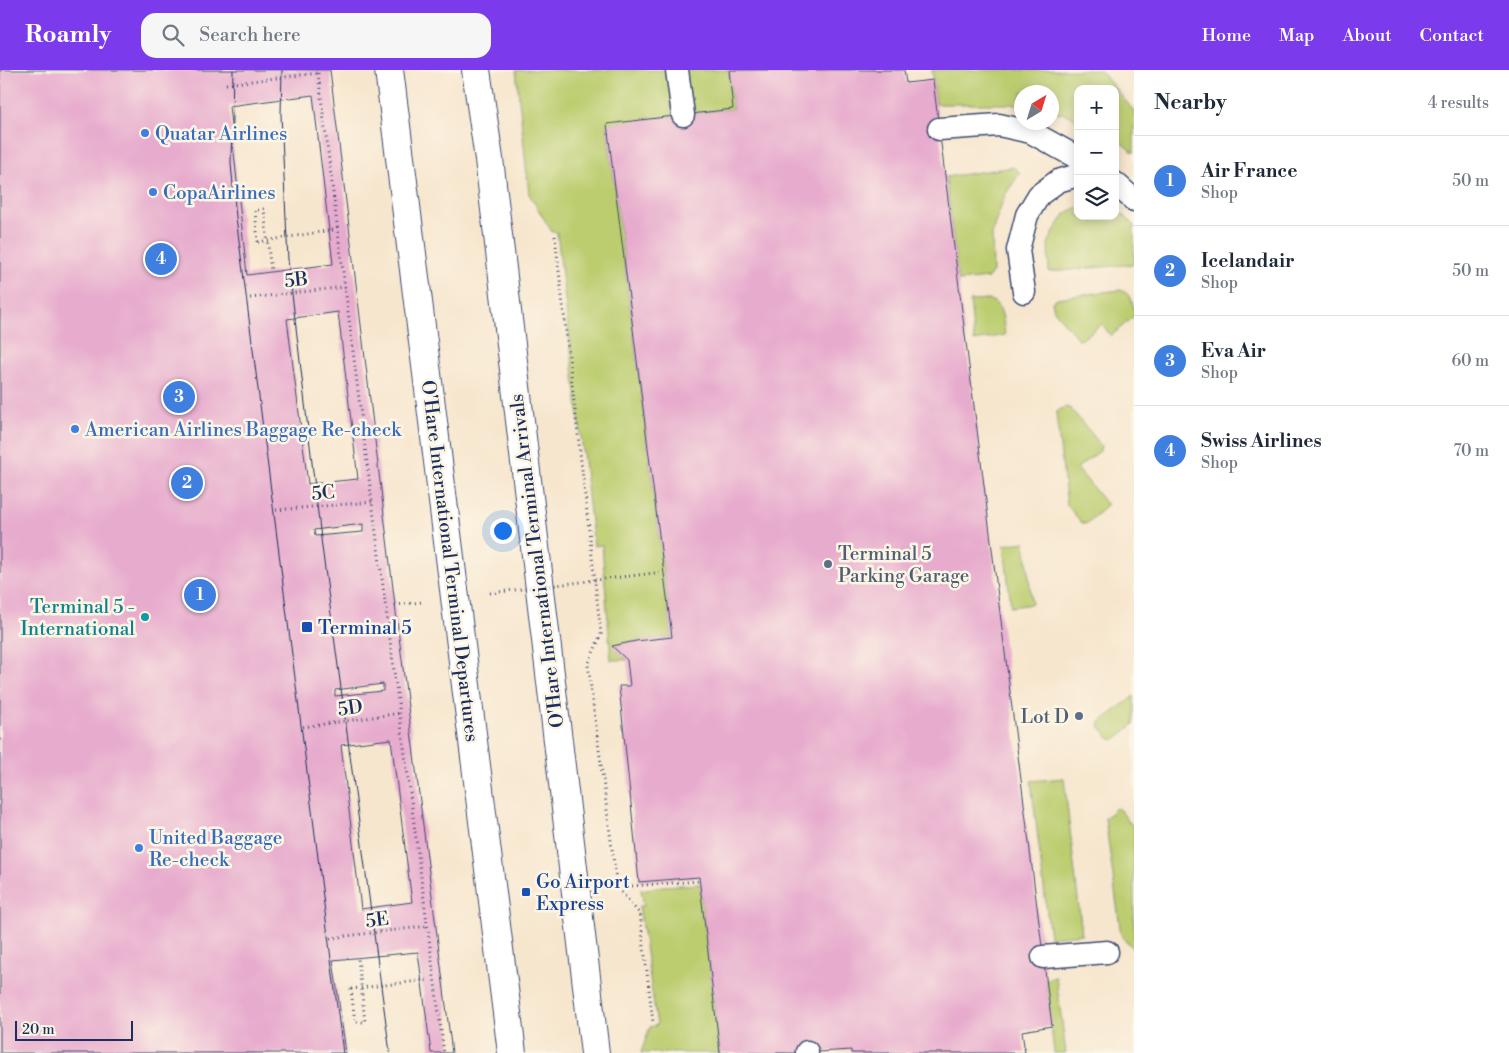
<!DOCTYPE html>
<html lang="en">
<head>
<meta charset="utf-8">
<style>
	:root { --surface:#fff; --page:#f6f6f7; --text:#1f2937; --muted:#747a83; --line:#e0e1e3; --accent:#7c3aed }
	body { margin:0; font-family:"Libre Bodoni",serif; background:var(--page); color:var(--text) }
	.controls { position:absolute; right:15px; top:15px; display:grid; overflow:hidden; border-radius:10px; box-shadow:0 2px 12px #0003 }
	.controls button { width:45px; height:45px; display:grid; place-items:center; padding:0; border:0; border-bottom:1px solid var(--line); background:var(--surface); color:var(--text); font:25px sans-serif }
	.compass { position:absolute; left:1014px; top:15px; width:45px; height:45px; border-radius:50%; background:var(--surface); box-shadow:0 2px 12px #0003; rotate:38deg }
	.scale { position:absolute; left:15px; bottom:12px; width:118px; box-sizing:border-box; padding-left:5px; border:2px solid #1b2f5e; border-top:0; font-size:14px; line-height:18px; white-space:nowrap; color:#1b2f5e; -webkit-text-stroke:4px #fcf5e5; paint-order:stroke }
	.you { position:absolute; left:502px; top:460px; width:18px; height:18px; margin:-12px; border:4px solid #fff; border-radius:50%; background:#1a73e8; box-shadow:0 0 0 8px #1a73e833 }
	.badge { display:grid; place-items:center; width:32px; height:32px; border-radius:50%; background:var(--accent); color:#fff; font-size:16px; font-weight:700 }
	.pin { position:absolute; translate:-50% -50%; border:2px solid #fff; box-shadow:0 1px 5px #0006 }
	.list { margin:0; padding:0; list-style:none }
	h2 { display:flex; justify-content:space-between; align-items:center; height:65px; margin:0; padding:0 20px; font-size:21px }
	h2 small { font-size:16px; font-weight:400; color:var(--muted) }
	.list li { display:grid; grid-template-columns:32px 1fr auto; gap:15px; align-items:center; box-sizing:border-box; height:90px; padding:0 20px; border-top:1px solid var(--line) }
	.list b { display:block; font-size:19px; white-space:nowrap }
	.list p { margin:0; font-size:16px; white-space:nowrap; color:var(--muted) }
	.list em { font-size:16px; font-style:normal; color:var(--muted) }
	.icon { flex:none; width:28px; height:28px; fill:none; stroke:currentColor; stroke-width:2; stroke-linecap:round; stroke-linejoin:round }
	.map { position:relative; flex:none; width:1134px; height:983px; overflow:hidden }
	header { display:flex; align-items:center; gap:30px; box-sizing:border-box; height:70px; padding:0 25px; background:var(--accent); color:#fff }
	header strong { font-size:24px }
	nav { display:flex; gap:28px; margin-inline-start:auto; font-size:18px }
	.search { width:350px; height:45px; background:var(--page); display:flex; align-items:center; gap:12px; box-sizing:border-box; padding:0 18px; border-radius:15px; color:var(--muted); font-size:19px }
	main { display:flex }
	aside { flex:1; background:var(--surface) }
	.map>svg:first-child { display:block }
	.green { fill:#bccd6f; stroke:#6c7e66 }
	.building { fill:#e7abcd; fill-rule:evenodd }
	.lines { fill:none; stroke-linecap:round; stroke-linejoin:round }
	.lane-casing { stroke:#3c4a6f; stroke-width:25 }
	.street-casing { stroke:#3c4a6f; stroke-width:30 }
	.path { stroke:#3c4a6f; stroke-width:3; stroke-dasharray:1 4; stroke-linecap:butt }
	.lane { stroke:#fff; stroke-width:22 }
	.street { stroke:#fff; stroke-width:28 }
	.tram { stroke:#1b2f5e; stroke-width:1 }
	.street-bridge-casing { stroke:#3c4a6f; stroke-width:30; stroke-linecap:butt }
	.path-bridge { stroke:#3c4a6f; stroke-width:3; stroke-dasharray:1 4; stroke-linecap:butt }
	.street-bridge { stroke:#fff; stroke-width:28 }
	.shop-dot { fill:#3f7fe0; stroke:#fcf5e5; stroke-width:2 }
	.service-dot { fill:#5c6f8a; stroke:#fcf5e5; stroke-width:2 }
	.culture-dot { fill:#0f9aa8; stroke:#fcf5e5; stroke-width:2 }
	.transit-dot { fill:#1a4fb4; stroke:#fcf5e5; stroke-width:2 }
	.labels { text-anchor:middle; stroke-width:5; stroke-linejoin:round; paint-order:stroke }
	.shop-label { font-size:19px; fill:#366cbe; stroke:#fcf5e5; text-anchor:start }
	.street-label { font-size:19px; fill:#1b2f5e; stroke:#fcf5e5 }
	.service-label { font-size:19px; fill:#4e5e75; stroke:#fcf5e5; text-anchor:start }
	.culture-label { font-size:19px; fill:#0d838f; stroke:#fcf5e5; text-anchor:end }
	.transit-label { font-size:19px; fill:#164399; stroke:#fcf5e5; text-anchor:start }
</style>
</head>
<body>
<header>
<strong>Roamly</strong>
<div class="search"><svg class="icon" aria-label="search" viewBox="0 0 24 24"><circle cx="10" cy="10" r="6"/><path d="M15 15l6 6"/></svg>Search here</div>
<nav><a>Home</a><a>Map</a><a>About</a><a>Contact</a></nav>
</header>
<main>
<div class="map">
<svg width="1134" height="983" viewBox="0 0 1134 983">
	<rect width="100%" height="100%" fill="#fcf5e5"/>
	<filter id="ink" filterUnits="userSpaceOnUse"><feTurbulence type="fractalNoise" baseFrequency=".02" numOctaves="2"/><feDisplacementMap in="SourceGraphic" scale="10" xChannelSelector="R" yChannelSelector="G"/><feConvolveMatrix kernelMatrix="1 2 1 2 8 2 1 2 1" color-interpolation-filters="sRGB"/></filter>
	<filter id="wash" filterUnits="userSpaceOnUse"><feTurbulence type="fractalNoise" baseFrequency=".0096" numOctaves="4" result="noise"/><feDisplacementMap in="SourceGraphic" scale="20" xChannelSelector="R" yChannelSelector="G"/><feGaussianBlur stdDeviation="1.12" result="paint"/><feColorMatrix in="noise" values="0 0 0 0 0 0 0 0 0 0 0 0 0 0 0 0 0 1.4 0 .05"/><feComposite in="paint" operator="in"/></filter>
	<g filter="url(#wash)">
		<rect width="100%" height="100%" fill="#f7e6ce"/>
		<g class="green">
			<path d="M 516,0 L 729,0 L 733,39 L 607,55 L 672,567 L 636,571 L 613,576 L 627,590 L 611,590 L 602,475 L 594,476 L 557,162 L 552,162 L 529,124 Z"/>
			<path d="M 932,0 L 1100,0 L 1134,41 L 1134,83 L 1115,68 L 1115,19 L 1078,19 L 1078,50 L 1066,44 L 1052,42 L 1052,22 L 1022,22 L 1021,36 L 1011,34 L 936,34 Z"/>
			<path d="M 1013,97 L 1020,103 L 1005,125 L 992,162 L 993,202 L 988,208 L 958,211 L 946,107 Z"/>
			<path d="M 1078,137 L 1078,146 L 1115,146 L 1115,140 L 1125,146 L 1134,155 L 1134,194 L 1049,202 L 1048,174 L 1054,161 L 1066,143 Z"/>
			<path d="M 1120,220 C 1132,223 1134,236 1134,246 L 1111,266 L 1102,254 L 1082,269 L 1078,269 L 1054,240 L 1052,232 L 1057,228 Z"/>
			<path d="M 990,230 C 1004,235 1003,252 1005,265 L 974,271 L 970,231 Z"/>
			<path d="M 1066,337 L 1071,339 L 1101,375 L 1100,381 L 1077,398 L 1107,435 L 1086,454 L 1081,452 L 1067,435 L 1056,343 L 1059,340 Z"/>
			<path d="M 1025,472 L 1032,534 L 1011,537 L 1004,475 Z"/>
			<path d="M 1134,626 L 1134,654 L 1114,670 L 1110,669 L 1099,656 L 1100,652 Z"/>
			<path d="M 1064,708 L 1082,864 L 1050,867 L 1031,711 Z"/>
			<path d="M 1116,738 L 1120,740 L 1134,758 L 1134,880 L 1121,865 L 1105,748 Z"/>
			<path d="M 700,814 L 720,983 L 641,983 L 650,957 L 657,955 L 639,836 L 644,836 L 641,820 L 663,816 Z"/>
			<path d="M 1056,907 L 1066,983 L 1054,983 L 1046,909 Z"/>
		</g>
		<g id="blocks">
			<g class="building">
				<path d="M 0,0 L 330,0 L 395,535 L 452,983 L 431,983 L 418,882 L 333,890 L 346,983 L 0,983 ZM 313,25 L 333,194 L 247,205 L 229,36 ZM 338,242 L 358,409 L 308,414 L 287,249 ZM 363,454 L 363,462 L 315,466 L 314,460 ZM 383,614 L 383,621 L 335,626 L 335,620 ZM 391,669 L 412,832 L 361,839 L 341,675 Z"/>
				<path d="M 729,0 L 904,0 L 906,13 L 933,10 L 1052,956 L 1022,961 L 1025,983 L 851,983 L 851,980 L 803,983 L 720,983 L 699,807 L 639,812 L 619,616 L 630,616 L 627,590 L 612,576 L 636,571 L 672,567 L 607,54 L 733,39 Z"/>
			</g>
		</g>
	</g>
	<g filter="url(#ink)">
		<use href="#blocks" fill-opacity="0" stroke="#3c4a6f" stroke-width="1"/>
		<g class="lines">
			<g class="lane-casing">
				<g id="lane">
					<path d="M 677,0 L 683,45"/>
					<path d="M 939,59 L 999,55 L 1031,62 L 1078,88"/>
					<path d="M 1115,113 L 1134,130"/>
					<path d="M 1024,222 L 1018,180 L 1027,145 L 1039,125 L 1058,111 L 1078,105"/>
					<path d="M 1043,887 L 1107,882"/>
					<path d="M 807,982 L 807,983"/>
				</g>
			</g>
			<g class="street-casing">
				<path id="street" d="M 476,0 L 489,89 L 595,983"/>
			</g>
			<g class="path">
				<path d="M 318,3 L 372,432 L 444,983"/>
				<path d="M 555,166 L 601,564 L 588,595 L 617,817 L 640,844 L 653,952"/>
				<path d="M 258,172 L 333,160"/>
				<path d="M 617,817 L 700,811"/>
				<path d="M 351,919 L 427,910"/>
			</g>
			<use href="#lane" class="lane"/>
			<use href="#street" class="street"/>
			<g class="tram">
				<path d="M 233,0 L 231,94 L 236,147 L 343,983"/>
				<path d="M 282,0 L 281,45 L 288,190 L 322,477 L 390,983"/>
			</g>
			<g class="street-bridge-casing">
				<path id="street-bridge" d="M 389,0 L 512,983"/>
			</g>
			<g class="path-bridge">
				<path d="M 226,14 L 318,3"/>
				<path d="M 258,172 L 255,140 L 264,139 L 271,202"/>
				<path d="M 250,228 L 345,217"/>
				<path d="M 276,440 L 372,432"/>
				<path d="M 490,523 L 663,502"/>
				<path d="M 395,535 L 422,532"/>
				<path d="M 303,657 L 401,643"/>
				<path d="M 330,868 L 428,856"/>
				<path d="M 351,919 L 355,952 L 365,952 L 358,888"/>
			</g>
			<use href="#street-bridge" class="street-bridge"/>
		</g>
	</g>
	<g class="shop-dot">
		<circle cx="145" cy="63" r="5"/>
		<circle cx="153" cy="122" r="5"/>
		<circle cx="75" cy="359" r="5"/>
		<circle cx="139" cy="778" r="5"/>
	</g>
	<g class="service-dot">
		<circle cx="828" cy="494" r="5"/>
		<circle cx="1079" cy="646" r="5"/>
	</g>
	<circle class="culture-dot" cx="145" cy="547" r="5"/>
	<g class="transit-dot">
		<rect x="301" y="551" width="12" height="12" rx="2.5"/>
		<rect x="521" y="817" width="10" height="10" rx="2.5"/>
	</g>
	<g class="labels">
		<g class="shop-label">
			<text x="155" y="70">Quatar Airlines</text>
			<text x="163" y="129">CopaAirlines</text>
			<text x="85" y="366">American Airlines Baggage Re-check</text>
			<text x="149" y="774">United Baggage<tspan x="149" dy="22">Re-check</tspan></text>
		</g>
		<g class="street-label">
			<text transform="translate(296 209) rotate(-6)" y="7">5B</text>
			<text transform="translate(323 422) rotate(-5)" y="7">5C</text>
			<text transform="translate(451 491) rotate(83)" y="7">O'Hare International Terminal Departures</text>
			<text transform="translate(536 491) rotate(-97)" y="7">O'Hare International Terminal Arrivals</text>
			<text transform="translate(350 637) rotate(-8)" y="7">5D</text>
			<text transform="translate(377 849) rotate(-7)" y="7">5E</text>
		</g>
		<g class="service-label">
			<text x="838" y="490">Terminal 5<tspan x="838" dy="22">Parking Garage</tspan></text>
			<text x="1069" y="653" text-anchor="end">Lot D</text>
		</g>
		<g class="culture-label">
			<text x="135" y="543">Terminal 5 -<tspan x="135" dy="22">International</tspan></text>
		</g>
		<g class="transit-label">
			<text x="318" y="564">Terminal 5</text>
			<text x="536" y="818">Go Airport<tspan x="536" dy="22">Express</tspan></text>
		</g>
	</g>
</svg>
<div class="controls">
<button>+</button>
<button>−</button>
<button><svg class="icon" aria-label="layers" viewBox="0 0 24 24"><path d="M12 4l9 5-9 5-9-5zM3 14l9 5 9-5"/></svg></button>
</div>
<svg class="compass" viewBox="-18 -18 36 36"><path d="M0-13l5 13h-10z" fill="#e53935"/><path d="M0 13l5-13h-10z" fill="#747a83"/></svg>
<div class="scale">20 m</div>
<div class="you"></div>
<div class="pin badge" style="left:200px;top:525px;background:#3f7fe0">1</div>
<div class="pin badge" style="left:187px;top:413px;background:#3f7fe0">2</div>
<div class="pin badge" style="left:179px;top:327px;background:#3f7fe0">3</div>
<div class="pin badge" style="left:161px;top:189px;background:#3f7fe0">4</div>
</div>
<aside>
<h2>Nearby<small>4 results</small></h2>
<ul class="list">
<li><span class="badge" style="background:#3f7fe0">1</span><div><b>Air France</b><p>Shop</p></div><em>50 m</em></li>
<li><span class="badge" style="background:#3f7fe0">2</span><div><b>Icelandair</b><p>Shop</p></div><em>50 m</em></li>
<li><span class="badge" style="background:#3f7fe0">3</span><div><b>Eva Air</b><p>Shop</p></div><em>60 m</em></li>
<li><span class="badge" style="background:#3f7fe0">4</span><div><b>Swiss Airlines</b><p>Shop</p></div><em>70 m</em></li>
</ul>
</aside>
</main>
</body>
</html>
